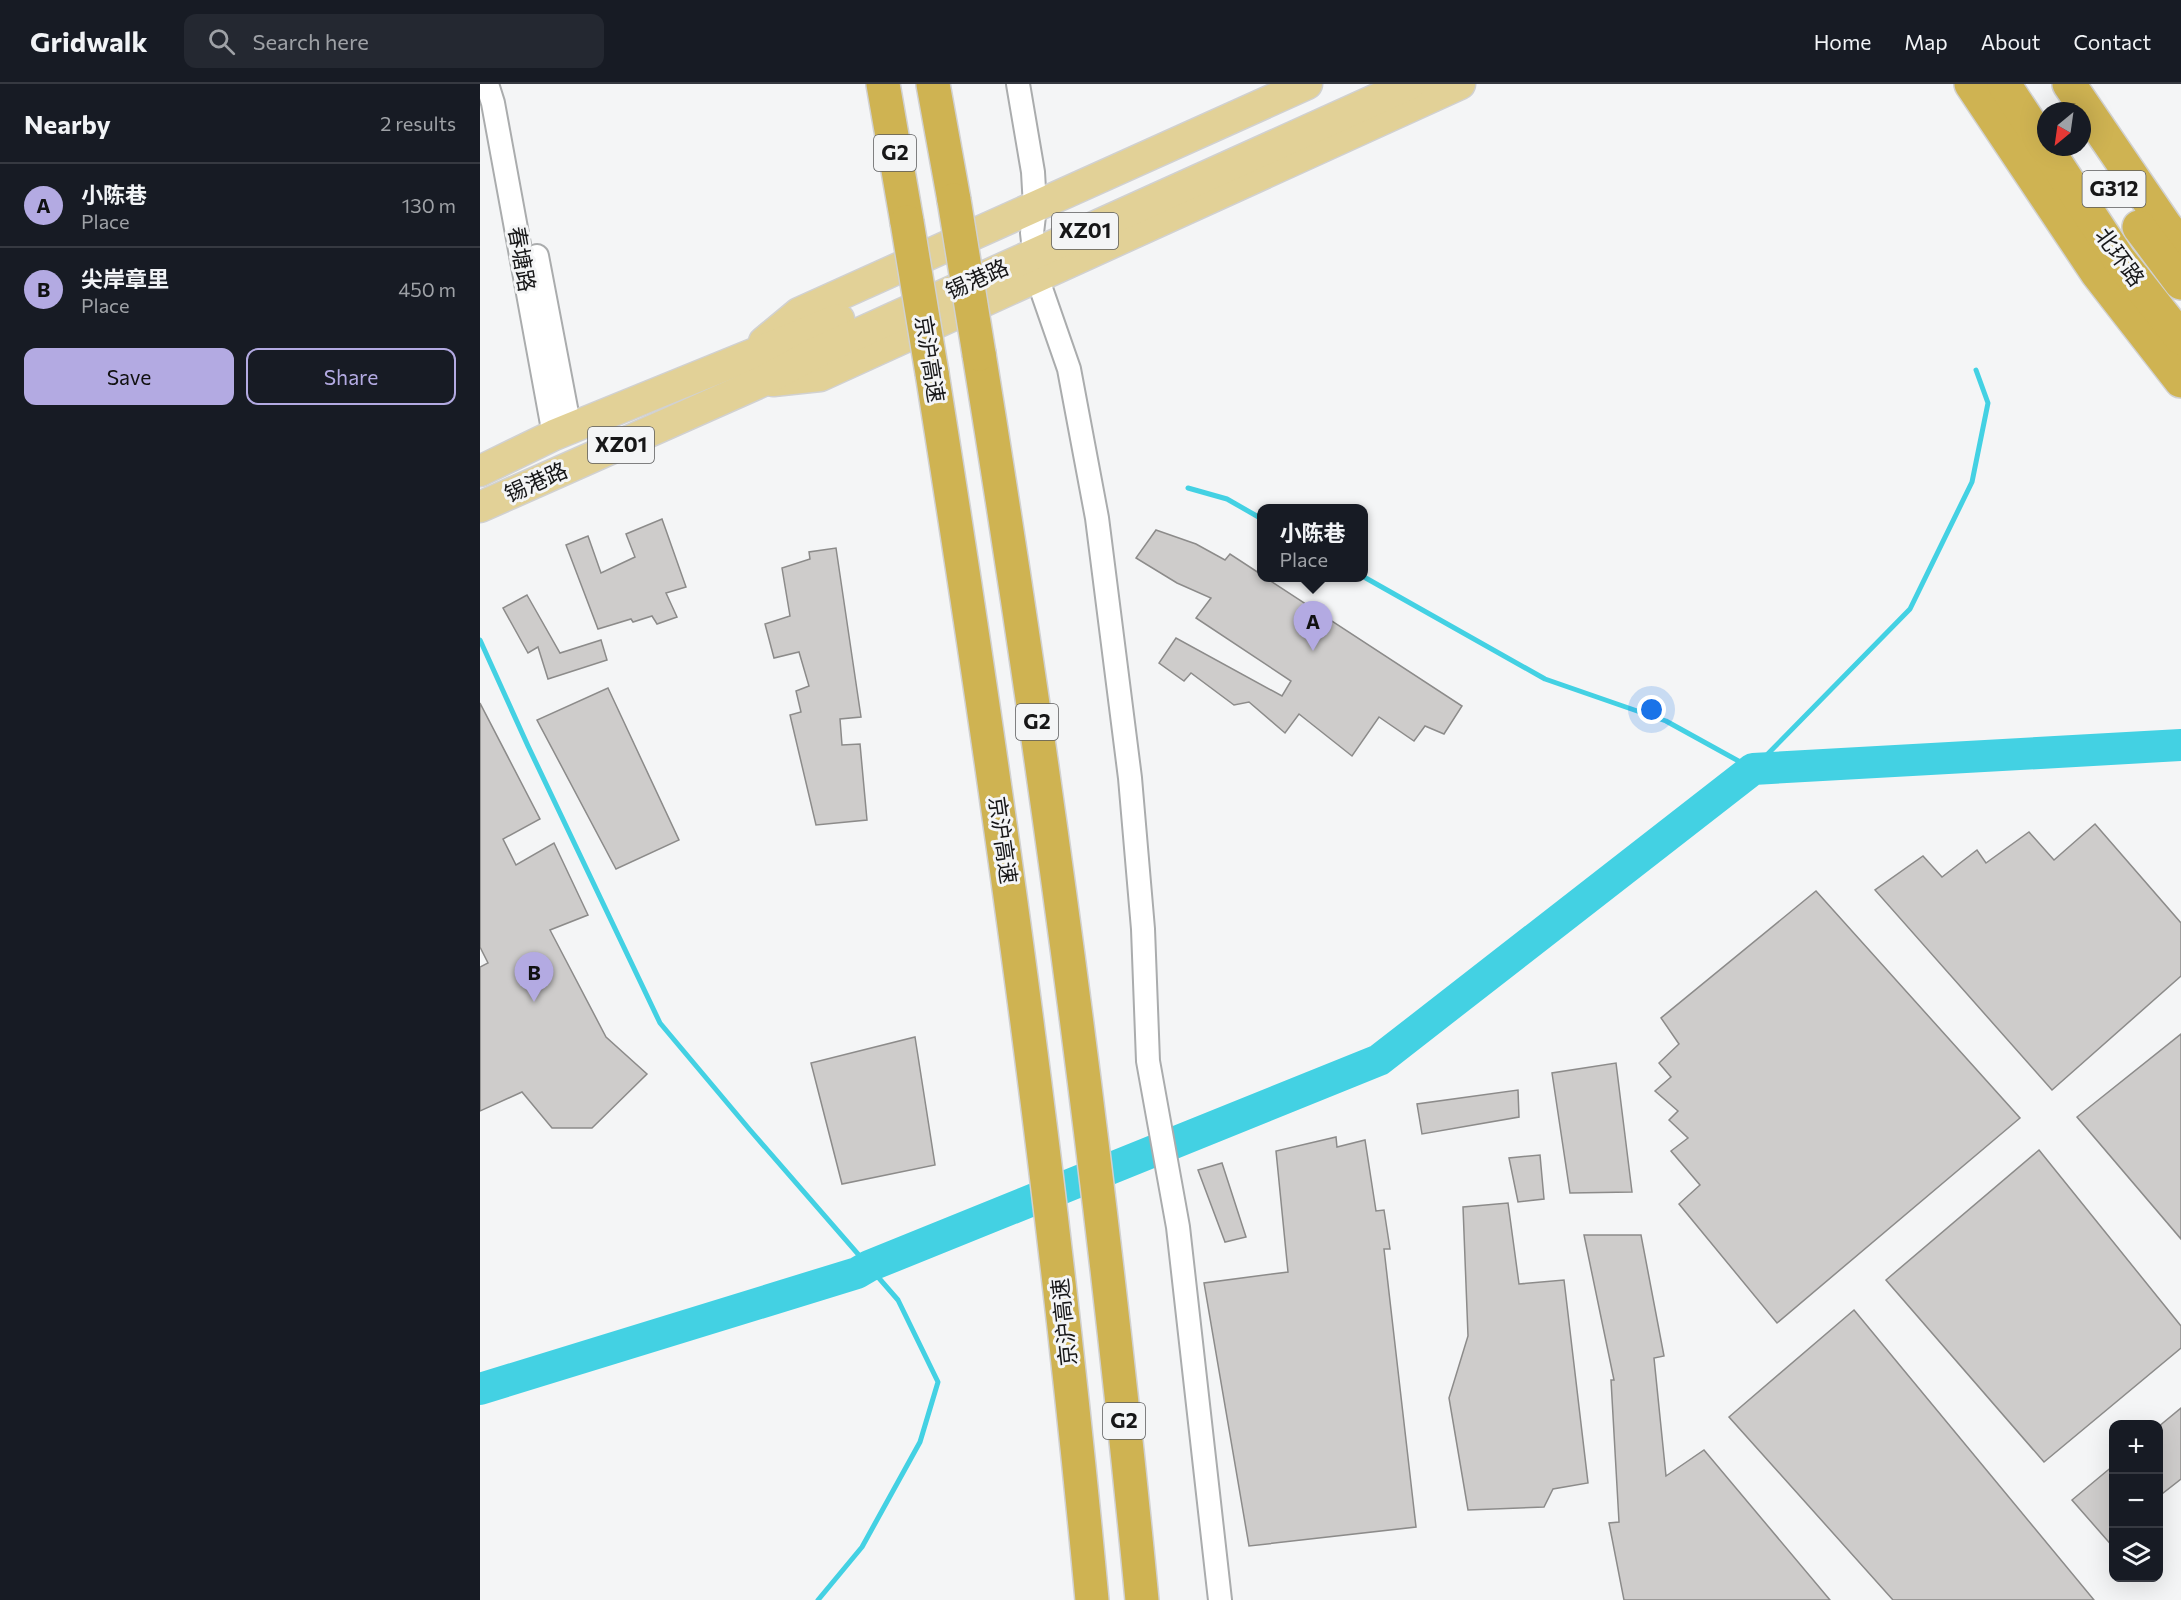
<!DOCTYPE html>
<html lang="en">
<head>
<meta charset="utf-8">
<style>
	:root { --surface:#171b24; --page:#242831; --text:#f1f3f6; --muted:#9ea1a6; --line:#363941; --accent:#b3aae2 }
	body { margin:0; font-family:Commissioner,"Noto Sans SC",sans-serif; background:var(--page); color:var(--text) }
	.controls { position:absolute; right:18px; bottom:18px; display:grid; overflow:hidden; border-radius:12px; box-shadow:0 6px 24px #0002 }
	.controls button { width:54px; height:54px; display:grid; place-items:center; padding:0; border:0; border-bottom:2px solid var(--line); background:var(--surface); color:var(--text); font:30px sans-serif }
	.compass { position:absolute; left:1557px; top:18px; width:54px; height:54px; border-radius:50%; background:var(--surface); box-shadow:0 6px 24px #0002; rotate:209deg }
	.you { position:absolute; left:1172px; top:626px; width:21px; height:21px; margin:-15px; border:4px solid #fff; border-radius:50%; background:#1a73e8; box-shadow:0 0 0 9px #1a73e833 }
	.badge { display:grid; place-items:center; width:39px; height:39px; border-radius:50%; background:var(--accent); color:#111; font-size:20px; font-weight:700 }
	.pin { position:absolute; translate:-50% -50px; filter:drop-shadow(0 2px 3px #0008) }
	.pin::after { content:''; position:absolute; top:32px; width:21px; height:18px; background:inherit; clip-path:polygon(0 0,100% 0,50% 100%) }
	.popup { position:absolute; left:777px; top:420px; width:111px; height:78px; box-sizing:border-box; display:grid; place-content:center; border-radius:12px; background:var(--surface); filter:drop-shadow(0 2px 4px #0005); font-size:20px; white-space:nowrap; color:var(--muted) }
	.popup b { font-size:22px; color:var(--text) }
	.popup::after { content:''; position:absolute; left:50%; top:100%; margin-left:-12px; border:12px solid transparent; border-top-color:var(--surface) }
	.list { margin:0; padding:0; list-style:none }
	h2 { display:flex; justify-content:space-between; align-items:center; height:78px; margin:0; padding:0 24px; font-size:26px }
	h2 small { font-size:20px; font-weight:400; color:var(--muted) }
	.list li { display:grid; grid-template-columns:39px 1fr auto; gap:18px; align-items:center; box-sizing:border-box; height:84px; padding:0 24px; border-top:2px solid var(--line) }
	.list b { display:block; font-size:22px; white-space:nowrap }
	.list p { margin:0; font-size:20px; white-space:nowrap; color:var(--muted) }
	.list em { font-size:20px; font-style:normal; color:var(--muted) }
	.actions { display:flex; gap:12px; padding:18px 24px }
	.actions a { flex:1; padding:14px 0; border:2px solid var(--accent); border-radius:12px; text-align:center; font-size:21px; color:var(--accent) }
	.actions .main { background:var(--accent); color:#111 }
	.icon { flex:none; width:33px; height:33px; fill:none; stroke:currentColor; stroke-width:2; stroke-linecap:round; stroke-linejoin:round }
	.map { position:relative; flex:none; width:1701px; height:1516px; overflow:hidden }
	header { display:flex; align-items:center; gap:36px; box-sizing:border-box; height:84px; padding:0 30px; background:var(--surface); border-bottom:2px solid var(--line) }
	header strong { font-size:28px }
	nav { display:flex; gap:33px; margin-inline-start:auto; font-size:21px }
	.search { width:420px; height:54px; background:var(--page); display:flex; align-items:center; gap:15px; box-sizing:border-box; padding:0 21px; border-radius:12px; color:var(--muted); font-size:22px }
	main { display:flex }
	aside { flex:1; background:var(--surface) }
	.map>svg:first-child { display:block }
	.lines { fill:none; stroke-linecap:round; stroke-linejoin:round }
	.stream { stroke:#43d1e3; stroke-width:5 }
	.river { stroke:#43d1e3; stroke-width:32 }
	.building { fill:#cecccb; stroke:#8c8b8a; stroke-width:1.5 }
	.minor-casing { stroke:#aaacad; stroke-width:26 }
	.major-casing { stroke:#d1d1d1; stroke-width:33 }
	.highway-casing { stroke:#d1d1d1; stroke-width:36 }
	.minor { stroke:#fff; stroke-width:22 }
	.major { stroke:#e2d197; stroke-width:30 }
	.highway { stroke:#cfb352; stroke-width:33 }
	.highway-bridge-casing { stroke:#d1d1d1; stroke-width:36; stroke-linecap:butt }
	.highway-bridge { stroke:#cfb352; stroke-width:33 }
	.labels { text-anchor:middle; stroke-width:6; stroke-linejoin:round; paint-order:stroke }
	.shield { fill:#f4f5f6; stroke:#595a5b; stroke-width:1.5 }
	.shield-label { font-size:21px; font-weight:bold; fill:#171718 }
	.street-label { font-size:22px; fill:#171718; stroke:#f4f5f6 }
</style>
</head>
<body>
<header>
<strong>Gridwalk</strong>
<div class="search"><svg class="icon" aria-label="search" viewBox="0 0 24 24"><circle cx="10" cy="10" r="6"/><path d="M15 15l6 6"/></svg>Search here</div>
<nav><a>Home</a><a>Map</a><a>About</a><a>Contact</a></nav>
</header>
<main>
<aside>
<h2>Nearby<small>2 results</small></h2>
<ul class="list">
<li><span class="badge">A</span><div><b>小陈巷</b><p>Place</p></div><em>130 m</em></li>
<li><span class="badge">B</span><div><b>尖岸章里</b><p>Place</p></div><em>450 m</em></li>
</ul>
<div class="actions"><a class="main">Save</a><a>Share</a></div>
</aside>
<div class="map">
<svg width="1701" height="1516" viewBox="0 0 1701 1516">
	<rect width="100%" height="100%" fill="#f4f5f6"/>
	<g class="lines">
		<g class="stream">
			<path d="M 708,404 L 747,415 L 782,435"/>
			<path d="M 884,493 L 1065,595 L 1186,637 L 1273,685 L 1430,525 L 1492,398 L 1508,319 L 1496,286"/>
			<path d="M 0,556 L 48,662 L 180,939 L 270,1046 L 418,1216 L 458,1298 L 440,1358 L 382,1463 L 338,1516"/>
		</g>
		<path class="river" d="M 0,1305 L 377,1189 L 389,1182 L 899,976 L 1273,685 L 1701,661"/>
	</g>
	<g class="building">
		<path d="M 182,435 L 206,503 L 186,509 L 197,533 L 177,540 L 172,532 L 153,538 L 151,535 L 118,545 L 86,461 L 108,452 L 121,489 L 155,473 L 146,450 Z"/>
		<path d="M 676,446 L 716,460 L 745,476 L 750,470 L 782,491 L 782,494 L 786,494 L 982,622 L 964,650 L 945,642 L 934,657 L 899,633 L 872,672 L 819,630 L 805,649 L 769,618 L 754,621 L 711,589 L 704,597 L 679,579 L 696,554 L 802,612 L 811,597 L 716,534 L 731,514 L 697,499 L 656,474 Z"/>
		<path d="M 356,464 L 381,633 L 360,635 L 362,661 L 380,660 L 387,736 L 336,741 L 310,631 L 321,628 L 316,607 L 329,602 L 319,568 L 294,574 L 285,540 L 310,532 L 302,484 L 330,475 L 329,468 Z"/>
		<path d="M 47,511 L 80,569 L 121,556 L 127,576 L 68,595 L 58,563 L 48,569 L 23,524 Z"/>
		<path d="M 128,604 L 199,756 L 136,785 L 57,636 Z"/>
		<path d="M 0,619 L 60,735 L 23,755 L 36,781 L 74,759 L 108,831 L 70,846 L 126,953 L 167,990 L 112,1044 L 72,1044 L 42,1008 L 0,1027 L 0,883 L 8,879 L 0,863 Z"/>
		<path d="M 1615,740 L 1701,839 L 1701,892 L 1572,1006 L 1395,806 L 1443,772 L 1462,793 L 1497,766 L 1506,779 L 1549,748 L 1574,776 Z"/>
		<path d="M 1336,807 L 1540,1034 L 1297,1239 L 1199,1120 L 1220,1101 L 1191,1067 L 1208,1054 L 1189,1036 L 1198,1027 L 1175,1007 L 1191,993 L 1179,979 L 1199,960 L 1181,934 Z"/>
		<path d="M 1701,950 L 1701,1155 L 1597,1033 Z"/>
		<path d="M 435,953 L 455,1081 L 362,1100 L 331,979 Z"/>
		<path d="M 1136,979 L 1152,1108 L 1090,1109 L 1072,989 Z"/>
		<path d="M 1038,1006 L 1039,1033 L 942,1050 L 937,1020 Z"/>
		<path d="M 856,1053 L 857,1063 L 885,1056 L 896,1127 L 904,1126 L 910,1165 L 904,1165 L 936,1443 L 769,1462 L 724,1199 L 808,1188 L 796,1067 Z"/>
		<path d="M 1559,1066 L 1701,1242 L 1701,1264 L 1564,1378 L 1406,1196 Z"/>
		<path d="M 1060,1071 L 1064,1115 L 1038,1118 L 1029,1074 Z"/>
		<path d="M 742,1079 L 766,1153 L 745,1158 L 718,1086 Z"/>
		<path d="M 1028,1119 L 1039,1200 L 1084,1196 L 1108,1399 L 1073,1405 L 1064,1423 L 988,1426 L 969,1314 L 988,1252 L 983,1123 Z"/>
		<path d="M 1104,1151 L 1161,1151 L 1184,1272 L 1174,1274 L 1186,1392 L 1224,1366 L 1350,1516 L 1144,1516 L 1129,1439 L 1139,1438 L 1131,1296 L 1134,1296 Z"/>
		<path d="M 1374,1226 L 1614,1516 L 1413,1516 L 1249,1333 Z"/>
		<path d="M 1701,1324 L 1701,1395 L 1678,1413 L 1678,1343 Z"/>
		<path d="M 1634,1381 L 1634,1464 L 1592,1416 Z"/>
	</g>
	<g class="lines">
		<g class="minor-casing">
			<g id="minor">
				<path d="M 7,0 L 13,19 L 74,351"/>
				<path d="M 538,0 L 553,88 L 555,123 L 552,149 L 557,193 L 589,285 L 617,434 L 650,694 L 663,845 L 668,977 L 698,1143 L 740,1516"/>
				<path d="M 57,172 L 90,345"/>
			</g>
		</g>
		<g class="major-casing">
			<g id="major">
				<path d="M 284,258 L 319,229 L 827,0"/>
				<path d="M 293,297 L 340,292 L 980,0"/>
				<path d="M 0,387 L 74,351 L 359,235"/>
				<path d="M 0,423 L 281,298 L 333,270 L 930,0"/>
			</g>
		</g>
		<g class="highway-casing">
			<g id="highway">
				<path d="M 403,0 L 427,138"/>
				<path d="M 453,0 L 474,116"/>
				<path d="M 1491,0 L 1617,189 L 1701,297"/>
				<path d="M 1524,0 L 1639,175 L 1701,254"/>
				<path d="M 1589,0 L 1685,141 L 1701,162"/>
				<path d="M 1659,143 L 1701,199"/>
				<path d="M 499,270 C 566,683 622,1098 662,1516"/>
				<path d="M 452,289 C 517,697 574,1105 612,1516"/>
			</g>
		</g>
		<use href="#minor" class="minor"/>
		<use href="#major" class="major"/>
		<use href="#highway" class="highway"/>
		<g class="highway-bridge-casing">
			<g id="highway-bridge">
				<path d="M 474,116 L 499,270"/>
				<path d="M 427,138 L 452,289"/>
			</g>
		</g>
		<use href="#highway-bridge" class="highway-bridge"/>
	</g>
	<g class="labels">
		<g class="shield">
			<rect x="394" y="51" width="42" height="36" rx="4.5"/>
			<rect x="1602.5" y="87" width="63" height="36" rx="4.5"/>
			<rect x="572" y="129" width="66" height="36" rx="4.5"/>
			<rect x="108" y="343" width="66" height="36" rx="4.5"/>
			<rect x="536" y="620" width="42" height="36" rx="4.5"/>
			<rect x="623" y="1319" width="42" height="36" rx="4.5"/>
		</g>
		<g class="shield-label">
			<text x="415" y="76">G2</text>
			<text x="1634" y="112">G312</text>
			<text x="605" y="154">XZ01</text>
			<text x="141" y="368">XZ01</text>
			<text x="557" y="645">G2</text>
			<text x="644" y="1344">G2</text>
		</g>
		<g class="street-label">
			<text transform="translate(1640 173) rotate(54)" y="8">北环路</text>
			<text transform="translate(42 175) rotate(80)" y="8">春塘路</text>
			<text transform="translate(497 195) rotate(-24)" y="8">锡港路</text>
			<text transform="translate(450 275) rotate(81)" y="8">京沪高速</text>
			<text transform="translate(56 398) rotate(-24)" y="8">锡港路</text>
			<text transform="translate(523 756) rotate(82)" y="8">京沪高速</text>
			<text transform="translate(584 1238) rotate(-96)" y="8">京沪高速</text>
		</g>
	</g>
</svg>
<div class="controls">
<button>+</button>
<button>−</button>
<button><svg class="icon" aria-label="layers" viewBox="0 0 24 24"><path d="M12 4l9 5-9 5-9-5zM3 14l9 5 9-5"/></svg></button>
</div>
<svg class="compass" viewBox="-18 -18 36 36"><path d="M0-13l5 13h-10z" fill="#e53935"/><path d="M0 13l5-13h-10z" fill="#9ea1a6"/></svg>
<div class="you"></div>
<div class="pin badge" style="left:833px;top:567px">A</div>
<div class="popup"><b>小陈巷</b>Place</div>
<div class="pin badge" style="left:54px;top:918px">B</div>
</div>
</main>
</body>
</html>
